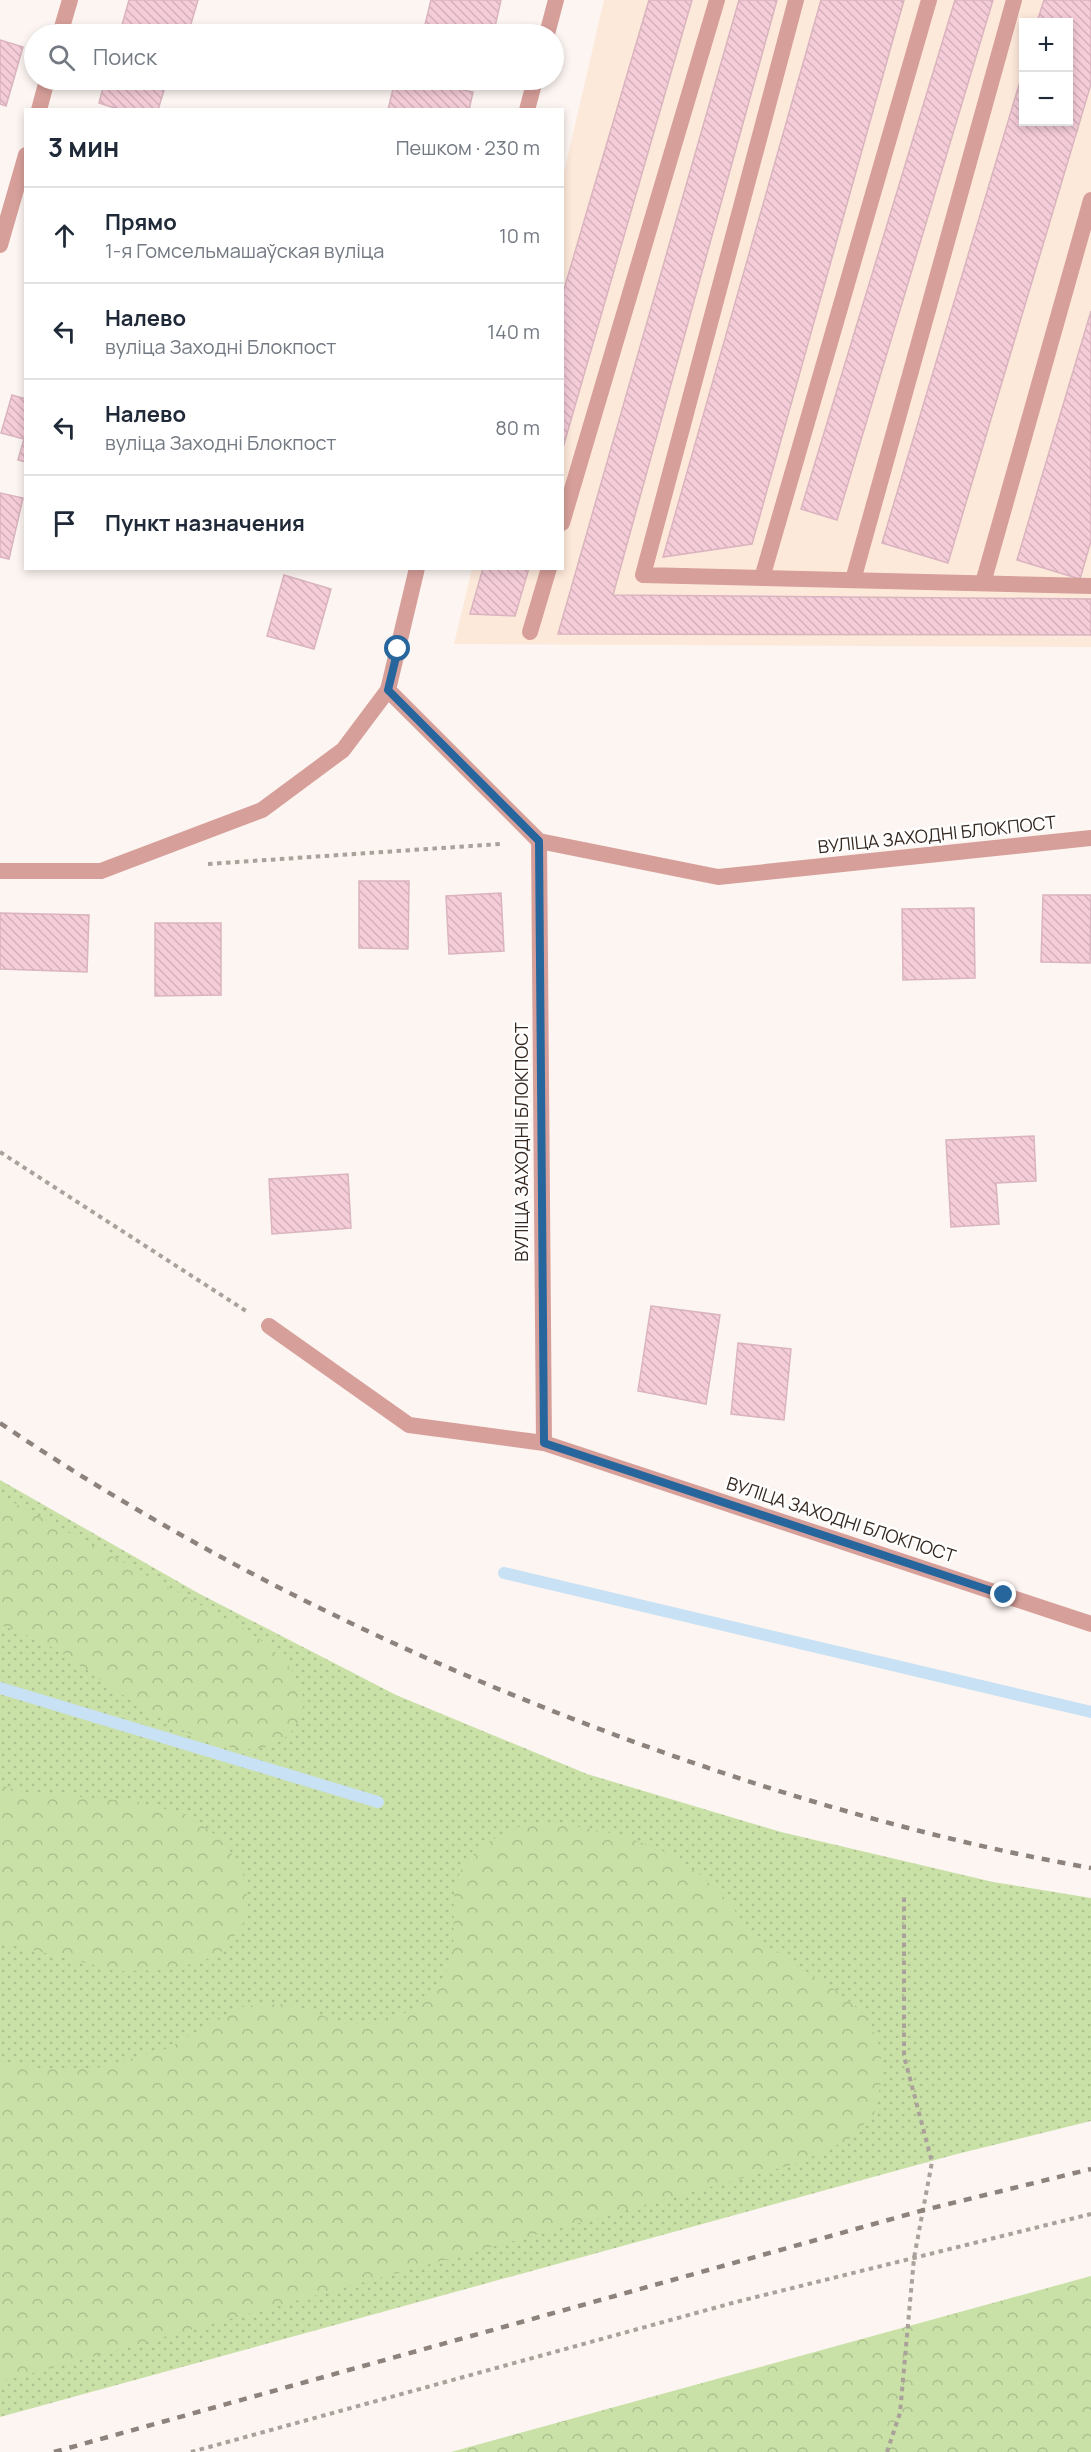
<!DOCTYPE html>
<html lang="ru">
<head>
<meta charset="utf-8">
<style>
	:root { --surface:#fff; --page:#f6f6f7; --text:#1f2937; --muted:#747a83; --line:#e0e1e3 }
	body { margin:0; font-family:Manrope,sans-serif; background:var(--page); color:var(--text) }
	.controls { position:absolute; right:18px; top:18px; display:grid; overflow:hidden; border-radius:0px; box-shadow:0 3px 9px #0003 }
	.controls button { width:54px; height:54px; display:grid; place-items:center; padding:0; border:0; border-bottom:2px solid var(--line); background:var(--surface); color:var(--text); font:30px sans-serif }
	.stop { position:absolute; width:18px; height:18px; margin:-14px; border:4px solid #26669c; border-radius:50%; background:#fff }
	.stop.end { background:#26669c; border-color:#fff; box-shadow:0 2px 6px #0008 }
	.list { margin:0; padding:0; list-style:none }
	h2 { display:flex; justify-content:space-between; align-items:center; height:78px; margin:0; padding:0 24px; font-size:26px }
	h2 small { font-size:20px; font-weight:400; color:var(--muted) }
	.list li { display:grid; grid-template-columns:39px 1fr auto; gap:18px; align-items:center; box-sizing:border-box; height:96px; padding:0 24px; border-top:2px solid var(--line) }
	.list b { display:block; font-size:22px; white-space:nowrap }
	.list p { margin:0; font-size:20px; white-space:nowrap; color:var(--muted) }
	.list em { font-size:20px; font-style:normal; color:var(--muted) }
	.icon { flex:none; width:33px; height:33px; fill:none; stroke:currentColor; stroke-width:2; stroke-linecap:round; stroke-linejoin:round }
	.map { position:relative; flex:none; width:1091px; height:2452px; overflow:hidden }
	.search { position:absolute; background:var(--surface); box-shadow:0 3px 9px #0003; left:24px; top:24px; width:540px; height:66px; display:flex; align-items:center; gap:15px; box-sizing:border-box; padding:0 21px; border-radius:33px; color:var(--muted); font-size:22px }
	.panel { position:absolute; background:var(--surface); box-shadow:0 3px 9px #0003; left:24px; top:108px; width:540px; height:462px; border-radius:0px }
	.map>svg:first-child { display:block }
	.industrial { fill:#fde9da; fill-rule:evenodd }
	.grass { fill:url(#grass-dots) }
	.forest { fill:url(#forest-crowns) }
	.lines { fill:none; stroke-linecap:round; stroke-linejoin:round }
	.stream { stroke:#c9e1f4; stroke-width:12 }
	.building { fill:url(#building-back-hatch); stroke:#dab4bf; stroke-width:1.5 }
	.path { stroke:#aaa19b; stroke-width:4; stroke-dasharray:4.5 4.5; stroke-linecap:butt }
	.service { stroke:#d79f9a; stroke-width:16 }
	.minor { stroke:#d79f9a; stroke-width:16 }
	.rail { stroke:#8d827c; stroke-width:4.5; stroke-dasharray:8 8; stroke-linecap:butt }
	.route { stroke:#26669c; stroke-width:8 }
	.labels { text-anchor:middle; stroke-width:5; stroke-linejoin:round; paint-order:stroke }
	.street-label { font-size:18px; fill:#352820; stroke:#fff }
</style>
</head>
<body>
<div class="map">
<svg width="1091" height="2452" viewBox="0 0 1091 2452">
	<defs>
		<pattern id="grass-dots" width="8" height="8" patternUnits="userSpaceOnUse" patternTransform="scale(1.5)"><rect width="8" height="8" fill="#c9e0a6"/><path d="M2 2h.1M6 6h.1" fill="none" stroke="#adc08f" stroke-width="1.8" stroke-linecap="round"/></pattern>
		<pattern id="forest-crowns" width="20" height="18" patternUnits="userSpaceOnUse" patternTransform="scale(1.5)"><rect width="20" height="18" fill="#c9e0a6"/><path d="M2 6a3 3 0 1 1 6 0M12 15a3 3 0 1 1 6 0" fill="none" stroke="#adc08f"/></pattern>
		<pattern id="building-back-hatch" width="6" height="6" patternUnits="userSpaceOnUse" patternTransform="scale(1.5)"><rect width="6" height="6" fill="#f5cdd9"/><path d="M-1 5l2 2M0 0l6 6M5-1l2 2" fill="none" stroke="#d3b0ba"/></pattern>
	</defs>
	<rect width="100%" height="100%" fill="#fcf5f1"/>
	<path class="industrial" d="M 604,0 L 1091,0 L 1091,647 L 454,644 L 472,569 L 562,568 L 563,177 ZM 1024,22 L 1068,22 L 1068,122 L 1024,122 Z"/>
	<path class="grass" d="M 0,1480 L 198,1593 L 396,1695 L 587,1774 L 781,1832 L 993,1882 L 1091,1898 L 1091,2121 L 957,2154 L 0,2417 Z"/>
	<g class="forest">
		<path d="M 0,1495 L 248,1631 C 268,1645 288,1659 298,1682 C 306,1699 305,1713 294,1728 C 245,1792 122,1693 77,1663 C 54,1647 27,1634 0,1625 Z"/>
		<path d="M 0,1785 L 23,1792 L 138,1802 L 188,1815 L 225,1842 L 248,1884 L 244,1924 L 219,1955 L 172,1970 L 119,1971 L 0,1942 Z"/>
		<path d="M 559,1823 L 621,1835 L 665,1852 L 700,1875 L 727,1900 L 745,1924 L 770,1948 L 837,1991 L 866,2016 L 881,2049 L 881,2082 L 874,2114 L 848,2140 L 798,2163 L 0,2382 L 0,2061 L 37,2068 L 97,2068 L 166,2049 L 243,2006 L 282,2004 L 312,2010 L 339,2024 L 373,2024 L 413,2010 L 440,1986 L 453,1955 L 454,1887 L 465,1861 L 490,1841 L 523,1825 Z"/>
		<path d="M 1091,2276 L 1091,2452 L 451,2452 Z"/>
	</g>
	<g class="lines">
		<g class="stream">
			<path d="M 504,1573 L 1091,1712"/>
			<path d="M 0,1688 L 378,1802"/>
		</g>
	</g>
	<g class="building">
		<path d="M 129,0 L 198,0 L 188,34 L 157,34 L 122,25 Z"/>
		<path d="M 431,0 L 501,0 L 494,31 L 470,25 L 468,34 L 449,34 L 424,29 Z"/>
		<path d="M 649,0 L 692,0 L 562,451 L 562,296 Z"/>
		<path d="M 739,0 L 777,0 L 613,595 L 1091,599 L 1091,635 L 558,634 Z"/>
		<path d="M 821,0 L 904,0 L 752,544 L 663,557 Z"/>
		<path d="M 955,0 L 993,0 L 837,520 L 801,509 Z"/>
		<path d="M 1044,0 L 1091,0 L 1091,84 L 948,563 L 882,543 L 1024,68 L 1024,122 L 1068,122 L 1068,22 L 1037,22 Z"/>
		<path d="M 0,40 L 23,47 L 6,106 L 0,104 Z"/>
		<path d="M 105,80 L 167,80 L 158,110 L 121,110 L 99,103 Z"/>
		<path d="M 395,80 L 418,80 L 473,92 L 469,110 L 388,110 Z"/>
		<path d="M 1091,311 L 1091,541 L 1080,579 L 1017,560 Z"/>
		<path d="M 12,395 L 26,399 L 26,462 L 18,460 L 24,439 L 1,433 Z"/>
		<path d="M 0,493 L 23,498 L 9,559 L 0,557 Z"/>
		<path d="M 483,568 L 529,568 L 515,616 L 470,614 Z"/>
		<path d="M 284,575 L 331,589 L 314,649 L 267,636 Z"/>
		<path d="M 359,881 L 409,881 L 408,949 L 359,948 Z"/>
		<path d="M 501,893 L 504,951 L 449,954 L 446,896 Z"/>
		<path d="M 1043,895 L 1091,895 L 1090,963 L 1041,962 Z"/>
		<path d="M 974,908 L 975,978 L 903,980 L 902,909 Z"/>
		<path d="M 0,913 L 89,915 L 87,972 L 0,969 Z"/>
		<path d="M 155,923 L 221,923 L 221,995 L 155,996 Z"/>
		<path d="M 1034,1136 L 1036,1181 L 996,1183 L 999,1224 L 951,1227 L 946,1140 Z"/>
		<path d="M 348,1174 L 351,1228 L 272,1234 L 269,1179 Z"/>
		<path d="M 651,1306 L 720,1315 L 706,1404 L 638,1391 Z"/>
		<path d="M 738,1343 L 791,1349 L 784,1420 L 731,1414 Z"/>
	</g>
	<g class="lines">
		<g class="path">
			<path d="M 208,864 L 500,844"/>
			<path d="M 0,1152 L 246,1311"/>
			<path d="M 191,2452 L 736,2302 L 1091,2214"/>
			<path d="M 887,2452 L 900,2413 L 914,2258 L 932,2162 L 904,2056 L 904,1896"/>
		</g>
		<g class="service">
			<path d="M 796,0 L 643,575 L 1091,586"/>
			<path d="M 562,523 L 717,0"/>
			<path d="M 762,578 L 929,0"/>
			<path d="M 853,580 L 1014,0"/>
			<path d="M 983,583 L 1091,200"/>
			<path d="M 530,632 L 549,568"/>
		</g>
		<g class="minor">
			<path d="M 60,34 L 70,0"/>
			<path d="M 547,34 L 556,0"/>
			<path d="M 39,110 L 47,80"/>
			<path d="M 527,110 L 535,80"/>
			<path d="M 0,245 L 26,155"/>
			<path d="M 388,690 L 417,568"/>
			<path d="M 0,871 L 101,871 L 262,810 L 343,750 L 388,690 L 539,841 L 718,877 L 1091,838"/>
			<path d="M 269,1326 L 409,1425 L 544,1443 L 539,841"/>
			<path d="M 544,1443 L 1091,1624"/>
		</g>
		<g class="rail">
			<path d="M 0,1423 C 189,1551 396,1653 610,1733 C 766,1791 926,1839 1091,1868"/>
			<path d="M 54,2452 L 924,2210 L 1091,2169"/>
		</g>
	</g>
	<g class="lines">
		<path class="route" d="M 398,649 L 388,690 L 539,841 L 544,1443 L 1004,1595"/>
	</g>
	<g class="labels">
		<g class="street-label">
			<text transform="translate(937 835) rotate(-6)" y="6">ВУЛІЦА ЗАХОДНІ БЛОКПОСТ</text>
			<text transform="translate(522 1142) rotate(-90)" y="6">ВУЛІЦА ЗАХОДНІ БЛОКПОСТ</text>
			<text transform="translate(841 1520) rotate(18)" y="6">ВУЛІЦА ЗАХОДНІ БЛОКПОСТ</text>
		</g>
	</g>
</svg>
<div class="controls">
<button>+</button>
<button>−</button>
</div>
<div class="stop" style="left:398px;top:649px"></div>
<div class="stop end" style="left:1004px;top:1595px"></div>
<div class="search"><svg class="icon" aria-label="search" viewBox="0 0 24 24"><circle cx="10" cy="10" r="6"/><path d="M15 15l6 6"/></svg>Поиск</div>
<section class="panel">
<h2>3 мин<small>Пешком · 230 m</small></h2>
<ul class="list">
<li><svg class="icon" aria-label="ahead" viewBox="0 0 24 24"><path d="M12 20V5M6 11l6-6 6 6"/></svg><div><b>Прямо</b><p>1-я Гомсельмашаўская вуліца</p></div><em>10 m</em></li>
<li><svg class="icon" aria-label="left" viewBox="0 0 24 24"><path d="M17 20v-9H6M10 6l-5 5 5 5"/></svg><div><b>Налево</b><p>вуліца Заходні Блокпост</p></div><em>140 m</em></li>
<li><svg class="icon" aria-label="left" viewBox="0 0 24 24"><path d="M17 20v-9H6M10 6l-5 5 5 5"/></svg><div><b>Налево</b><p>вуліца Заходні Блокпост</p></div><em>80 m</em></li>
<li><svg class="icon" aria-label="arrive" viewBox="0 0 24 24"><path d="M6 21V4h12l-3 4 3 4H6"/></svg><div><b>Пункт назначения</b></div></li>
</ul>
</section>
</div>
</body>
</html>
